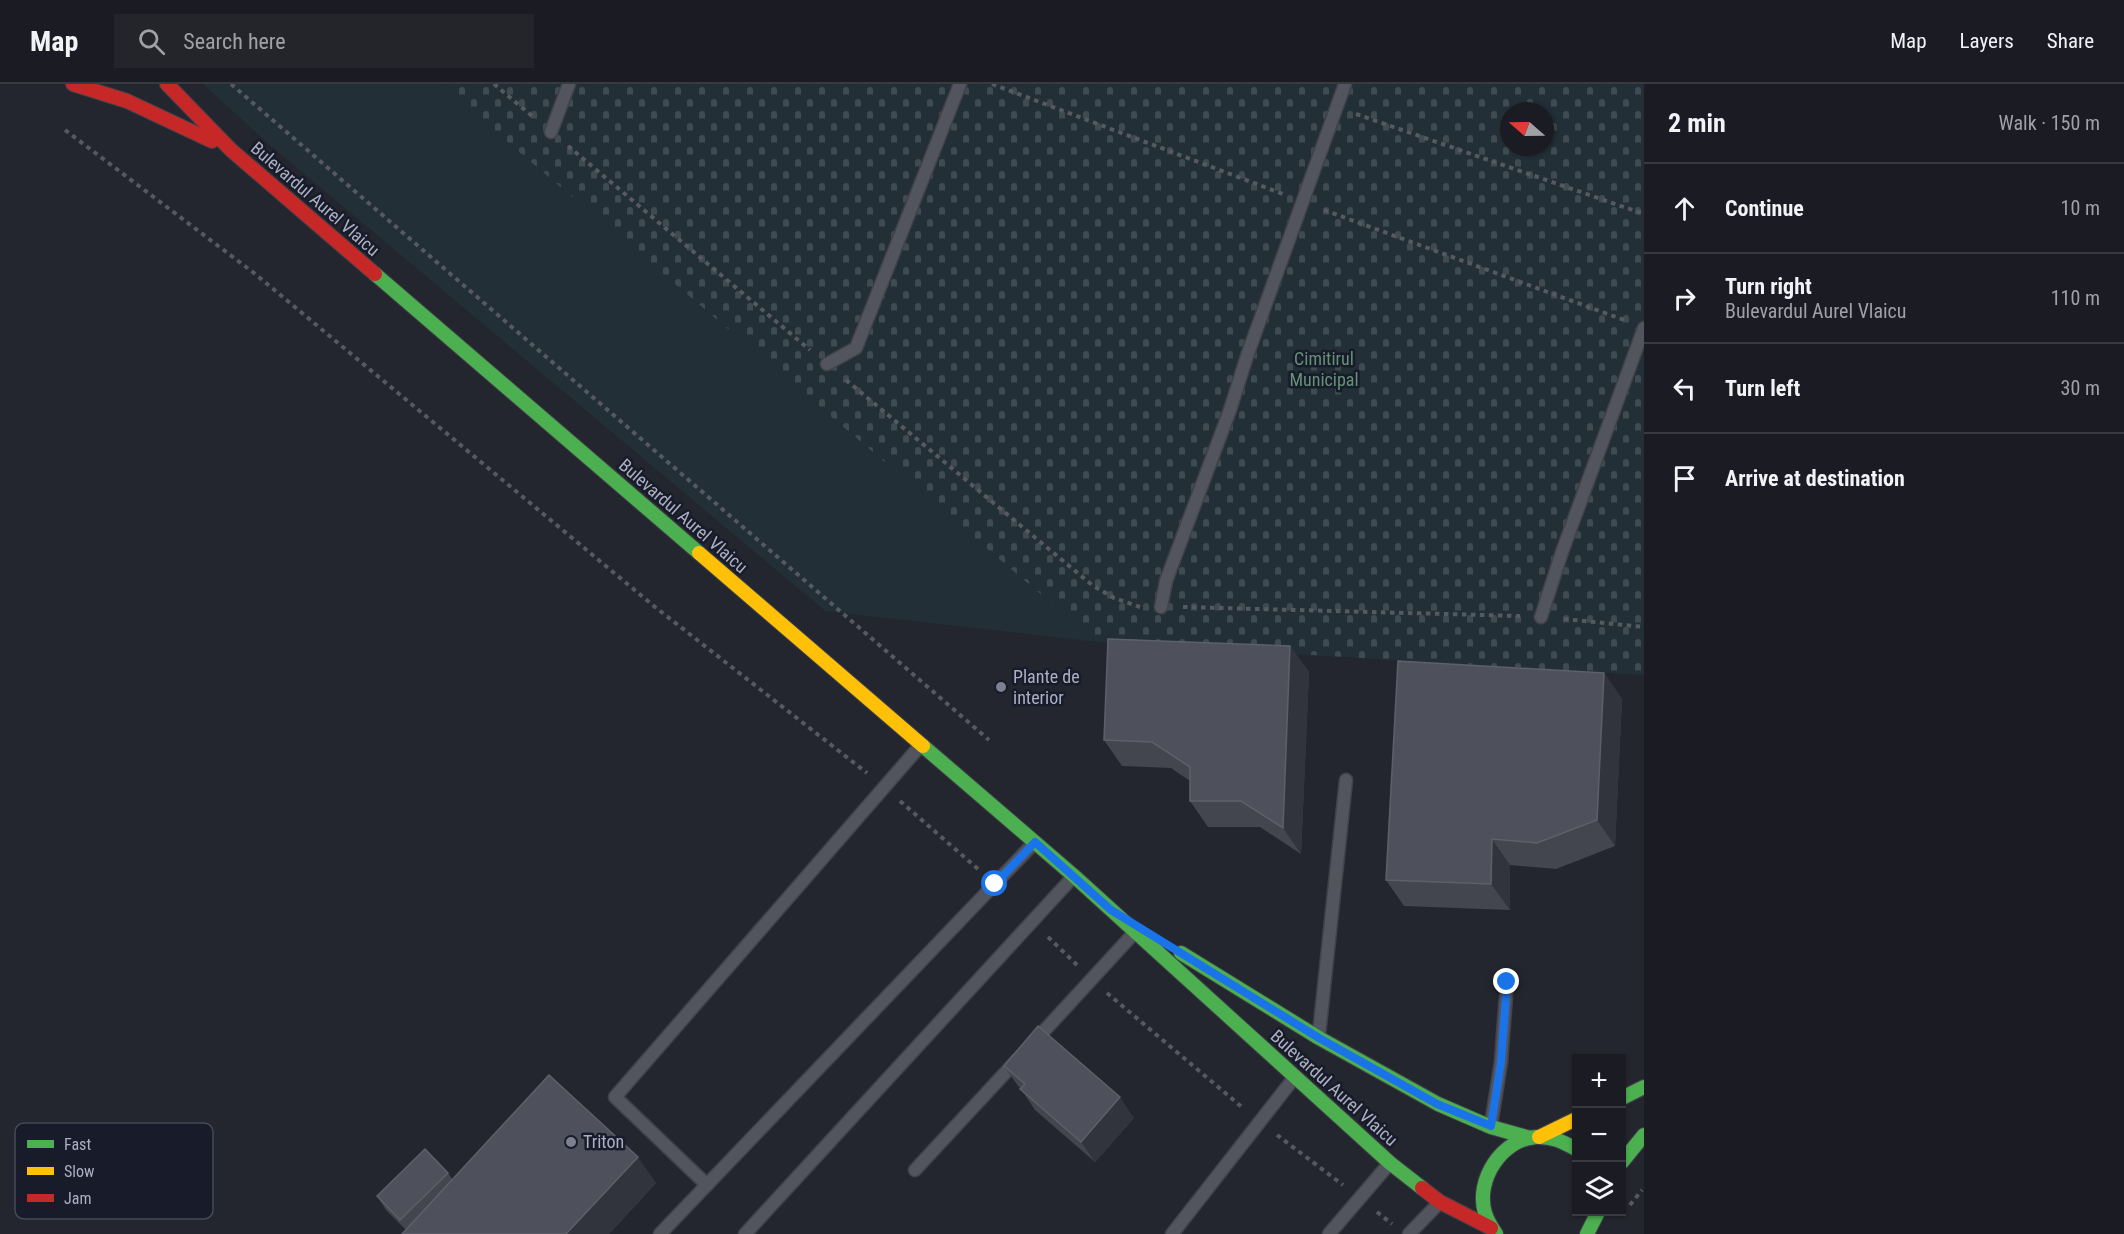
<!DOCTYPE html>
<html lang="en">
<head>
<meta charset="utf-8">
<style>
	:root { --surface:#1b1c23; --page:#24252b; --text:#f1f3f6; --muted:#a0a1a6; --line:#393a41 }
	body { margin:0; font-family:"Roboto Condensed",sans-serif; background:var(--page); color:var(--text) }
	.controls { position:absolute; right:18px; bottom:18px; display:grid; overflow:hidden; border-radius:0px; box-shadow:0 2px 4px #0004 }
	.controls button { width:54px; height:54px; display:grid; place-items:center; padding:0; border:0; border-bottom:2px solid var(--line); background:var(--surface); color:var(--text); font:30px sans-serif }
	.compass { position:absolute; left:1500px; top:18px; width:54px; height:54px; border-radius:50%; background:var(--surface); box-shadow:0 2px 4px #0004; rotate:290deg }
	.stop { position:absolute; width:18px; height:18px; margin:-14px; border:4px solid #1a73e8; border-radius:50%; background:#fff }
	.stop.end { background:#1a73e8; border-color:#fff; box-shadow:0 2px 6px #0008 }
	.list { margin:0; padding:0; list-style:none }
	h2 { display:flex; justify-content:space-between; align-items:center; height:78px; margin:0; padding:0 24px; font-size:26px }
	h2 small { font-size:20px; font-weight:400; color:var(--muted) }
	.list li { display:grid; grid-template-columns:39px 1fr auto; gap:18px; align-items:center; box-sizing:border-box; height:90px; padding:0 24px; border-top:2px solid var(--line) }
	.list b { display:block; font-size:22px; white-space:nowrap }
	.list p { margin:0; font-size:20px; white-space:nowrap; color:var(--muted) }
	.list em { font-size:20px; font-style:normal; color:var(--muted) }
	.icon { flex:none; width:33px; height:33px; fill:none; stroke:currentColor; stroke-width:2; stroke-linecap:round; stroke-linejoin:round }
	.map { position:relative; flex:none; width:1644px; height:1150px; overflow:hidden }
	header { display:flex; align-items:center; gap:36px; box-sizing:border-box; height:84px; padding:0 30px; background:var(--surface); border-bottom:2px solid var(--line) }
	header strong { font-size:28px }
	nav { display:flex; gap:33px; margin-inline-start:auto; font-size:21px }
	.search { width:420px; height:54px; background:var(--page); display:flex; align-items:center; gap:15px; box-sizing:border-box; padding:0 21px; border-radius:0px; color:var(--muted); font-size:22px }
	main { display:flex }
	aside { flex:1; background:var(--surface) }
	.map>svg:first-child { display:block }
	.green { fill:#222f36 }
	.cemetery { fill:url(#cemetery-stones); fill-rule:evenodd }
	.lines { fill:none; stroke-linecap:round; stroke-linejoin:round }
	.lane-casing { stroke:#404149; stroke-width:15 }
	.fast-casing { stroke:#404149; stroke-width:16 }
	.slow-casing { stroke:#404149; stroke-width:16 }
	.jam-casing { stroke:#404149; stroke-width:16 }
	.path { stroke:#565961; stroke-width:4; stroke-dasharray:4.5 4.5; stroke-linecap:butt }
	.lane { stroke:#53555e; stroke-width:12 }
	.fast { stroke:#4caf50; stroke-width:14 }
	.slow { stroke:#ffc107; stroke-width:14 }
	.jam { stroke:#c62828; stroke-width:14 }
	.wall { fill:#43454f }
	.shaded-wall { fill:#32343d }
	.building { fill:#4e515b; stroke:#5d606b; stroke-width:1.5 }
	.route { stroke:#1a73e8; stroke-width:8 }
	.poi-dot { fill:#7c808f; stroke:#181b29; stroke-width:2 }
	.labels { text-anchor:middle; stroke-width:5; stroke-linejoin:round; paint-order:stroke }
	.street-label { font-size:18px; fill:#acb0c2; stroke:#181b29 }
	.park-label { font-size:18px; fill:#659279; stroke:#181b29 }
	.poi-label { font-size:18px; fill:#acb0c2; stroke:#181b29; text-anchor:start }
	.key { fill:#181b29; stroke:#444857; stroke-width:1.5 }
	.key-label { font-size:16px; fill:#acb0c2 }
</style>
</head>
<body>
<header>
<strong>Map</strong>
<div class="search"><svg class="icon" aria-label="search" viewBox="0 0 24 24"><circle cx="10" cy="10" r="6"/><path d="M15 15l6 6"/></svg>Search here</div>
<nav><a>Map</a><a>Layers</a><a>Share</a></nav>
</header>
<main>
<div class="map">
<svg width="1644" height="1150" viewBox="0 0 1644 1150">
	<defs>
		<pattern id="cemetery-stones" width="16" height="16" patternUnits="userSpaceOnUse" patternTransform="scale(1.5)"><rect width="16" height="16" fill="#222f36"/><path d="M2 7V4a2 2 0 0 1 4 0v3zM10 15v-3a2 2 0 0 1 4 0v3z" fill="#3f4b51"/></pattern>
	</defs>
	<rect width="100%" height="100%" fill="#24262f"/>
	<path class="green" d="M 203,0 L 439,0 L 1097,558 L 825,527 L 271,62 Z"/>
	<path class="cemetery" d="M 439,0 L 1644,0 L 1644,591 L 1097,558 ZM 1509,27 L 1545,27 L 1545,63 L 1509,63 Z"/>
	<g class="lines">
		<g class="lane-casing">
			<g id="lane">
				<path d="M 551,48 L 569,0"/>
				<path d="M 827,280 L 856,264 L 960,0"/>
				<path d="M 1161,523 L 1166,497 L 1230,326 L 1247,272 L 1345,0"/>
				<path d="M 1541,533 L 1562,468 L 1644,244"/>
				<path d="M 1319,950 L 1346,696"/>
				<path d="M 1033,959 L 1135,848"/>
				<path d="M 1491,1041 L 1501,978 L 1507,898"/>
				<path d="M 915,1086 L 1017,976"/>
				<path d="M 707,1101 L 615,1013 L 920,662"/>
				<path d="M 660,1150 L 1034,759"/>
				<path d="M 745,1150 L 1073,793"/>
				<path d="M 1172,1150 L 1294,994"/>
				<path d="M 1329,1150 L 1389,1080"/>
				<path d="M 1409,1150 L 1440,1118"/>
			</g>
		</g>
		<g class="fast-casing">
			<g id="fast">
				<path d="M 375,190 L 699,469"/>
				<path d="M 923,662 L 1074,792 L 1390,1079 L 1422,1104"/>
				<path d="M 1181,869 L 1319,954 L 1438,1020 L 1491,1043 L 1530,1054"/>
				<path d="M 1622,1014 L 1644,1003"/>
				<path d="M 1622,1078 L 1644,1051"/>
				<path d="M 1496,1150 C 1492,1144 1487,1136 1485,1129 C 1475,1096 1502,1055 1536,1053 C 1552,1052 1563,1058 1576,1065"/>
				<path d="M 1587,1150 L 1598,1128"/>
			</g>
		</g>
		<g class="slow-casing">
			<g id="slow">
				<path d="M 699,469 L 923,662"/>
				<path d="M 1539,1053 L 1576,1035"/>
			</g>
		</g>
		<g class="jam-casing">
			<g id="jam">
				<path d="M 73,0 L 127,17 L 212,57"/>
				<path d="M 167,0 L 231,66 L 375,190"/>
				<path d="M 1422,1104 L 1440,1118 L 1491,1144"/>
			</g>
		</g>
		<g class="path">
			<path d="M 231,0 L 989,656"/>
			<path d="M 494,0 L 532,32"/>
			<path d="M 992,0 L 1283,110"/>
			<path d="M 1356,30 L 1644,130"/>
			<path d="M 65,46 L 254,189 L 655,523 L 867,689"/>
			<path d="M 568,62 L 810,266"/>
			<path d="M 1324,126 L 1624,236"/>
			<path d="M 846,296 L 1092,501 L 1114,514 L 1140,523"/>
			<path d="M 1183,523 L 1520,532"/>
			<path d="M 1564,535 L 1644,543"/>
			<path d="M 900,717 L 978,785"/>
			<path d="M 1048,853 L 1077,881"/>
			<path d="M 1107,909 L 1243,1024"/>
			<path d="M 1277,1051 L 1343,1101"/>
			<path d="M 1630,1121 L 1642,1106"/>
			<path d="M 1377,1128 L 1392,1140"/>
		</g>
		<use href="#lane" class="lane"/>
		<use href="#fast" class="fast"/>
		<use href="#slow" class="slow"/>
		<use href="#jam" class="jam"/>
	</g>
	<g class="wall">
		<path d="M 1290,562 L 1309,588 L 1301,770 L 1260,743 L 1208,743 L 1190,717 L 1190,697 L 1171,684 L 1122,682 L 1104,656 Z"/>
		<path d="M 1604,589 L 1622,615 L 1615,762 L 1556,785 L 1510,781 L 1510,826 L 1404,822 L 1386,796 Z"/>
		<path d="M 1004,982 L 1134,1034 L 1095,1078 L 1035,1026 L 1021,1005 L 1018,1002 Z"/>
		<path d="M 448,1089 L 453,1096 L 656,1099 L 609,1150 L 402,1150 L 406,1146 L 386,1126 L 377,1112 Z"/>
	</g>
	<g class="shaded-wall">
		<path d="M 1290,562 L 1309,588 L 1301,770 L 1283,744 Z"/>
		<path d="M 1604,589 L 1622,615 L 1615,762 L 1597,736 Z"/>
		<path d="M 1492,755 L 1510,781 L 1510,826 L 1491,800 Z"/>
		<path d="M 1120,1013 L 1134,1034 L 1095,1078 L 1081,1058 Z"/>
		<path d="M 638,1073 L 656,1099 L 609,1150 L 566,1150 Z"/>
	</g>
	<g class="building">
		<path d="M 1108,555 L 1290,562 L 1283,744 L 1241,717 L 1190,717 L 1190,683 L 1152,658 L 1104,656 Z"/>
		<path d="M 1398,577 L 1604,589 L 1597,736 L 1537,759 L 1492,755 L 1491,800 L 1386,796 Z"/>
		<path d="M 1038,942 L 1120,1013 L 1081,1058 L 1020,1005 L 1025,1000 L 1004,982 Z"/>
		<path d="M 549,991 L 638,1073 L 566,1150 L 402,1150 Z"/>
		<path d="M 425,1065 L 448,1089 L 400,1136 L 377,1112 Z"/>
	</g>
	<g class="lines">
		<path class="route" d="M 995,800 L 1035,758 L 1111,826 L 1319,954 L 1437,1020 L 1491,1042 L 1501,978 L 1507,898"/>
	</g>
	<g class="poi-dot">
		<circle cx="1001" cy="603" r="6"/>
		<circle cx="571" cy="1058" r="6"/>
	</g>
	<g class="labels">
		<g class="street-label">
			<text transform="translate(315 115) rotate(41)" y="6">Bulevardul Aurel Vlaicu</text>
			<text transform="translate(683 432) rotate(41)" y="6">Bulevardul Aurel Vlaicu</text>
			<text transform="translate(1334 1004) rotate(42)" y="6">Bulevardul Aurel Vlaicu</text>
		</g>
		<g class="park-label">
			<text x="1324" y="281">Cimitirul<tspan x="1324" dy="21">Municipal</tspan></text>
		</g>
		<g class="poi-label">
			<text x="1013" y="599">Plante de<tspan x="1013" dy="21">interior</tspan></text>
			<text x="583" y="1064">Triton</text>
		</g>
	</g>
	<rect x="15" y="1039" width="198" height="96" rx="9" class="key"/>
	<rect x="27" y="1056" width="27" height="8" fill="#4caf50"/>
	<rect x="27" y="1083" width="27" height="8" fill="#ffc107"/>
	<rect x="27" y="1110" width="27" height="8" fill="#c62828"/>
	<g class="key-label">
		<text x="64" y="1066">Fast</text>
		<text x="64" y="1093">Slow</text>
		<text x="64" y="1120">Jam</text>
	</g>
</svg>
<div class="controls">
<button>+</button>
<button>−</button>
<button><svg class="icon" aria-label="layers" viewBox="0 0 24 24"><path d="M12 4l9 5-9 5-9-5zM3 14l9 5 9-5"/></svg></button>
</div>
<svg class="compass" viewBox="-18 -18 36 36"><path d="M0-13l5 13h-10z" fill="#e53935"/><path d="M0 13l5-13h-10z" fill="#a0a1a6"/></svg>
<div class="stop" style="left:995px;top:800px"></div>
<div class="stop end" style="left:1507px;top:898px"></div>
</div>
<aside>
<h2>2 min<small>Walk · 150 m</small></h2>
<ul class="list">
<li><svg class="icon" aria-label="ahead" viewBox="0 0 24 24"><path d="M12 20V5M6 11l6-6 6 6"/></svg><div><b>Continue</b></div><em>10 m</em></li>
<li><svg class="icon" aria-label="right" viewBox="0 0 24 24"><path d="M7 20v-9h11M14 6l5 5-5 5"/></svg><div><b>Turn right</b><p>Bulevardul Aurel Vlaicu</p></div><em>110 m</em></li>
<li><svg class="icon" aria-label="left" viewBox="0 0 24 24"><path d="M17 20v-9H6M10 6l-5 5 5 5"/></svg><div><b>Turn left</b></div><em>30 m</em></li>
<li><svg class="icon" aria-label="arrive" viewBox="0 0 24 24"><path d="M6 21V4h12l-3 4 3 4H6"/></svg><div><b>Arrive at destination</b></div></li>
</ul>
</aside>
</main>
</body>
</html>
